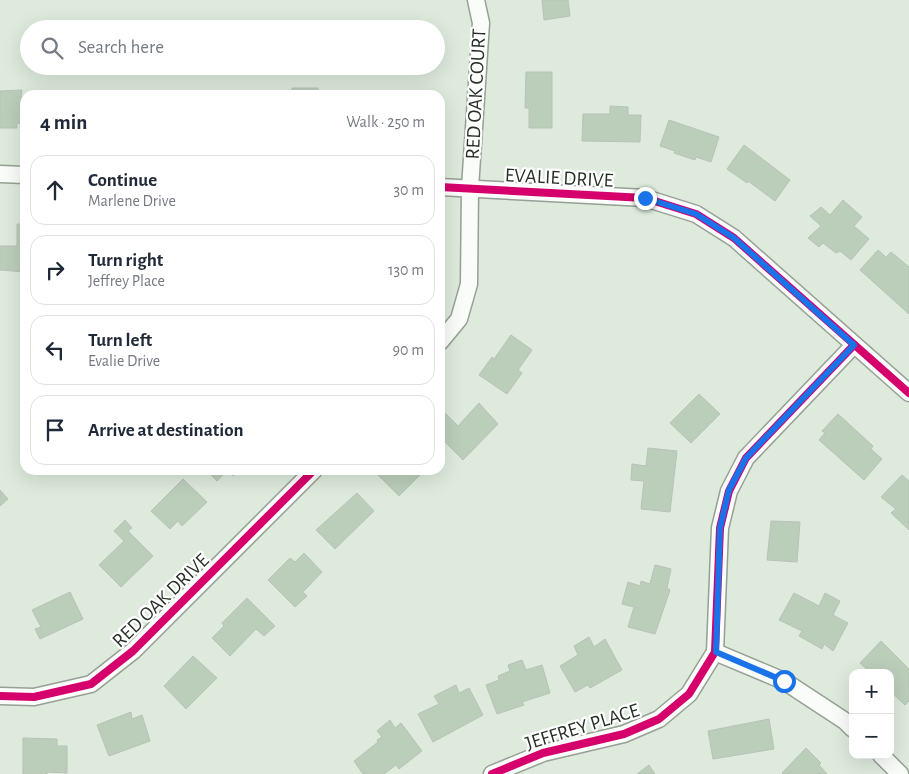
<!DOCTYPE html>
<html lang="en">
<head>
<meta charset="utf-8">
<style>
	:root { --surface:#fff; --page:#f2f2f3; --text:#1f2937; --muted:#747a83; --line:#e0e1e3 }
	body { margin:0; font-family:"Alegreya Sans",sans-serif; background:var(--page); color:var(--text) }
	.controls { position:absolute; right:15px; bottom:15px; display:grid; overflow:hidden; border-radius:10px; box-shadow:0 5px 20px #0002 }
	.controls button { width:45px; height:45px; display:grid; place-items:center; padding:0; border:0; border-bottom:1px solid var(--line); background:var(--surface); color:var(--text); font:25px sans-serif }
	.stop { position:absolute; width:15px; height:15px; margin:-11px; border:4px solid #1a73e8; border-radius:50%; background:#fff }
	.stop.end { background:#1a73e8; border-color:#fff; box-shadow:0 1px 5px #0008 }
	.list { margin:0; padding:0; list-style:none }
	h2 { display:flex; justify-content:space-between; align-items:center; height:65px; margin:0; padding:0 20px; font-size:21px }
	h2 small { font-size:16px; font-weight:400; color:var(--muted) }
	.list li { display:grid; grid-template-columns:32px 1fr auto; gap:15px; align-items:center; box-sizing:border-box; height:70px; margin:0 10px 10px; padding:0 10px; border:1px solid var(--line); border-radius:15px }
	.list b { display:block; font-size:19px; white-space:nowrap }
	.list p { margin:0; font-size:16px; white-space:nowrap; color:var(--muted) }
	.list em { font-size:16px; font-style:normal; color:var(--muted) }
	.icon { flex:none; width:28px; height:28px; fill:none; stroke:currentColor; stroke-width:2; stroke-linecap:round; stroke-linejoin:round }
	.map { position:relative; flex:none; width:909px; height:774px; overflow:hidden }
	.search { position:absolute; background:var(--surface); box-shadow:0 5px 20px #0002; left:20px; top:20px; width:425px; height:55px; display:flex; align-items:center; gap:12px; box-sizing:border-box; padding:0 18px; border-radius:28px; color:var(--muted); font-size:19px }
	.panel { position:absolute; background:var(--surface); box-shadow:0 5px 20px #0002; left:20px; top:90px; width:425px; height:385px; border-radius:15px }
	.map>svg:first-child { display:block }
	.building { fill:#bbceba; stroke:#b8c2b7 }
	.lines { fill:none; stroke-linecap:round; stroke-linejoin:round }
	.street-casing { stroke:#96a094; stroke-width:19 }
	.street { stroke:#fafcfa; stroke-width:16 }
	.cycleway-casing { stroke:#fff; stroke-width:11 }
	.cycleway { stroke:#d6006c; stroke-width:8 }
	.route { stroke:#1a73e8; stroke-width:6 }
	.labels { text-anchor:middle; stroke-width:4.5; stroke-linejoin:round; paint-order:stroke }
	.street-label { font-size:20px; fill:#262f26; stroke:#fff }
</style>
</head>
<body>
<div class="map">
<svg width="909" height="774" viewBox="0 0 909 774">
	<rect width="100%" height="100%" fill="#ddeadc"/>
	<g class="building">
		<path d="M 542,0 L 568,0 L 570,16 L 544,20 Z"/>
		<path d="M 526,72 L 552,72 L 552,128 L 529,128 L 529,108 L 525,108 Z"/>
		<rect x="292" y="88" width="26" height="7"/>
		<path d="M 22,90 L 21,97 L 25,97 L 25,124 L 17,123 L 17,128 L 0,128 L 0,91 Z"/>
		<path d="M 610,106 L 628,107 L 628,115 L 641,115 L 640,142 L 582,141 L 583,114 L 610,114 Z"/>
		<path d="M 669,120 L 719,137 L 711,162 L 696,157 L 695,160 L 674,153 L 675,151 L 660,146 Z"/>
		<path d="M 744,145 L 790,180 L 775,201 L 748,181 L 747,183 L 727,169 Z"/>
		<path d="M 843,200 L 862,217 L 854,226 L 869,239 L 851,260 L 840,251 L 836,253 L 823,243 L 819,247 L 808,238 L 821,226 L 810,216 L 821,207 L 830,215 Z"/>
		<path d="M 17,224 L 25,224 L 25,272 L 0,270 L 0,246 L 17,246 Z"/>
		<path d="M 878,250 L 886,257 L 891,252 L 909,267 L 909,314 L 860,270 Z"/>
		<path d="M 511,335 L 532,350 L 518,370 L 522,373 L 507,394 L 479,375 L 492,357 L 494,359 Z"/>
		<path d="M 699,394 L 720,414 L 691,443 L 670,423 Z"/>
		<path d="M 479,403 L 498,424 L 463,460 L 440,437 L 440,411 L 441,409 L 458,426 Z"/>
		<path d="M 838,414 L 873,446 L 871,449 L 882,459 L 864,480 L 819,440 L 825,433 L 822,431 Z"/>
		<path d="M 648,448 L 677,451 L 670,512 L 641,509 L 644,481 L 631,480 L 632,464 L 646,466 Z"/>
		<path d="M 206,470 L 228,470 L 217,481 Z"/>
		<path d="M 228,470 L 239,470 L 233,476 Z"/>
		<path d="M 379,470 L 425,470 L 399,496 L 376,473 Z"/>
		<path d="M 902,475 L 909,481 L 909,530 L 891,513 L 896,509 L 881,497 Z"/>
		<path d="M 183,479 L 207,502 L 182,526 L 178,521 L 170,529 L 151,511 Z"/>
		<path d="M 0,490 L 8,499 L 0,506 Z"/>
		<path d="M 357,493 L 374,511 L 335,549 L 316,530 Z"/>
		<path d="M 125,520 L 132,528 L 128,531 L 153,556 L 121,587 L 99,565 L 124,541 L 114,531 Z"/>
		<path d="M 771,521 L 800,522 L 797,562 L 767,560 Z"/>
		<path d="M 304,553 L 322,572 L 303,592 L 307,596 L 295,607 L 268,580 L 290,558 L 295,562 Z"/>
		<path d="M 655,565 L 671,569 L 667,588 L 670,590 L 655,634 L 628,627 L 634,607 L 622,604 L 628,582 L 640,586 L 641,581 L 650,584 Z"/>
		<path d="M 70,592 L 83,619 L 40,639 L 35,629 L 41,627 L 32,610 Z"/>
		<path d="M 794,593 L 819,606 L 825,593 L 840,601 L 833,615 L 848,623 L 833,651 L 824,644 L 822,649 L 799,636 L 802,631 L 779,620 Z"/>
		<path d="M 247,598 L 275,626 L 264,636 L 256,629 L 230,656 L 212,638 L 224,626 L 222,623 Z"/>
		<path d="M 589,637 L 594,647 L 605,639 L 622,670 L 590,688 L 588,685 L 575,692 L 560,666 L 578,655 L 574,646 Z"/>
		<path d="M 881,641 L 909,669 L 909,701 L 905,705 L 890,691 L 890,673 L 871,673 L 860,663 Z"/>
		<path d="M 193,656 L 217,678 L 186,709 L 164,686 Z"/>
		<path d="M 522,660 L 526,670 L 542,665 L 550,693 L 522,702 L 524,705 L 497,714 L 486,685 L 499,680 L 498,676 L 510,671 L 508,665 Z"/>
		<path d="M 456,685 L 459,693 L 469,688 L 483,715 L 433,742 L 418,714 L 439,704 L 434,696 Z"/>
		<path d="M 131,712 L 132,719 L 142,715 L 150,741 L 109,756 L 97,725 Z"/>
		<path d="M 769,719 L 774,749 L 713,759 L 708,731 Z"/>
		<path d="M 390,720 L 395,728 L 401,723 L 422,751 L 399,769 L 396,765 L 384,774 L 363,774 L 354,761 L 378,742 L 377,740 L 382,737 L 377,731 Z"/>
		<path d="M 23,738 L 57,739 L 57,746 L 67,746 L 67,773 L 47,772 L 47,774 L 23,774 Z"/>
		<path d="M 806,748 L 821,763 L 819,765 L 827,774 L 783,774 L 782,773 Z"/>
		<path d="M 649,765 L 655,774 L 637,774 Z"/>
	</g>
	<g class="lines">
		<g class="street-casing">
			<g id="street">
				<path d="M 0,174 L 25,175"/>
				<path d="M 440,187 L 645,198 L 696,214 L 734,238 L 909,393"/>
				<path d="M 440,342 L 459,319 L 469,284 L 470,188 L 481,23 L 476,0"/>
				<path d="M 715,652 L 784,681 L 845,721 L 853,729"/>
				<path d="M 0,696 L 34,697 L 91,684 L 133,651 L 314,470"/>
				<path d="M 881,755 L 900,774"/>
				<path d="M 492,774 L 543,753 L 624,734 L 659,719 L 689,694 L 715,652 L 720,528 L 729,491 L 746,458 L 854,345"/>
			</g>
		</g>
		<use href="#street" class="street"/>
		<g class="cycleway-casing">
			<g id="cycleway">
				<path d="M 440,187 L 645,198 L 696,214 L 734,238 L 909,393"/>
				<path d="M 0,696 L 34,697 L 91,684 L 133,651 L 314,470"/>
				<path d="M 492,774 L 543,753 L 624,734 L 659,719 L 689,694 L 715,652 L 720,528 L 729,491 L 746,458 L 854,345"/>
			</g>
		</g>
		<use href="#cycleway" class="cycleway"/>
	</g>
	<g class="lines">
		<path class="route" d="M 645,198 L 696,214 L 734,238 L 854,345 L 746,458 L 729,490 L 720,528 L 716,652 L 784,681"/>
	</g>
	<g class="labels">
		<g class="street-label">
			<text transform="translate(475 94) rotate(-87)" y="7">RED OAK COURT</text>
			<text transform="translate(559 177) rotate(3)" y="7">EVALIE DRIVE</text>
			<text transform="translate(160 600) rotate(-44)" y="7">RED OAK DRIVE</text>
			<text transform="translate(582 726) rotate(-17)" y="7">JEFFREY PLACE</text>
		</g>
	</g>
</svg>
<div class="controls">
<button>+</button>
<button>−</button>
</div>
<div class="stop" style="left:784px;top:681px"></div>
<div class="stop end" style="left:645px;top:198px"></div>
<div class="search"><svg class="icon" aria-label="search" viewBox="0 0 24 24"><circle cx="10" cy="10" r="6"/><path d="M15 15l6 6"/></svg>Search here</div>
<section class="panel">
<h2>4 min<small>Walk · 250 m</small></h2>
<ul class="list">
<li><svg class="icon" aria-label="ahead" viewBox="0 0 24 24"><path d="M12 20V5M6 11l6-6 6 6"/></svg><div><b>Continue</b><p>Marlene Drive</p></div><em>30 m</em></li>
<li><svg class="icon" aria-label="right" viewBox="0 0 24 24"><path d="M7 20v-9h11M14 6l5 5-5 5"/></svg><div><b>Turn right</b><p>Jeffrey Place</p></div><em>130 m</em></li>
<li><svg class="icon" aria-label="left" viewBox="0 0 24 24"><path d="M17 20v-9H6M10 6l-5 5 5 5"/></svg><div><b>Turn left</b><p>Evalie Drive</p></div><em>90 m</em></li>
<li><svg class="icon" aria-label="arrive" viewBox="0 0 24 24"><path d="M6 21V4h12l-3 4 3 4H6"/></svg><div><b>Arrive at destination</b></div></li>
</ul>
</section>
</div>
</body>
</html>
